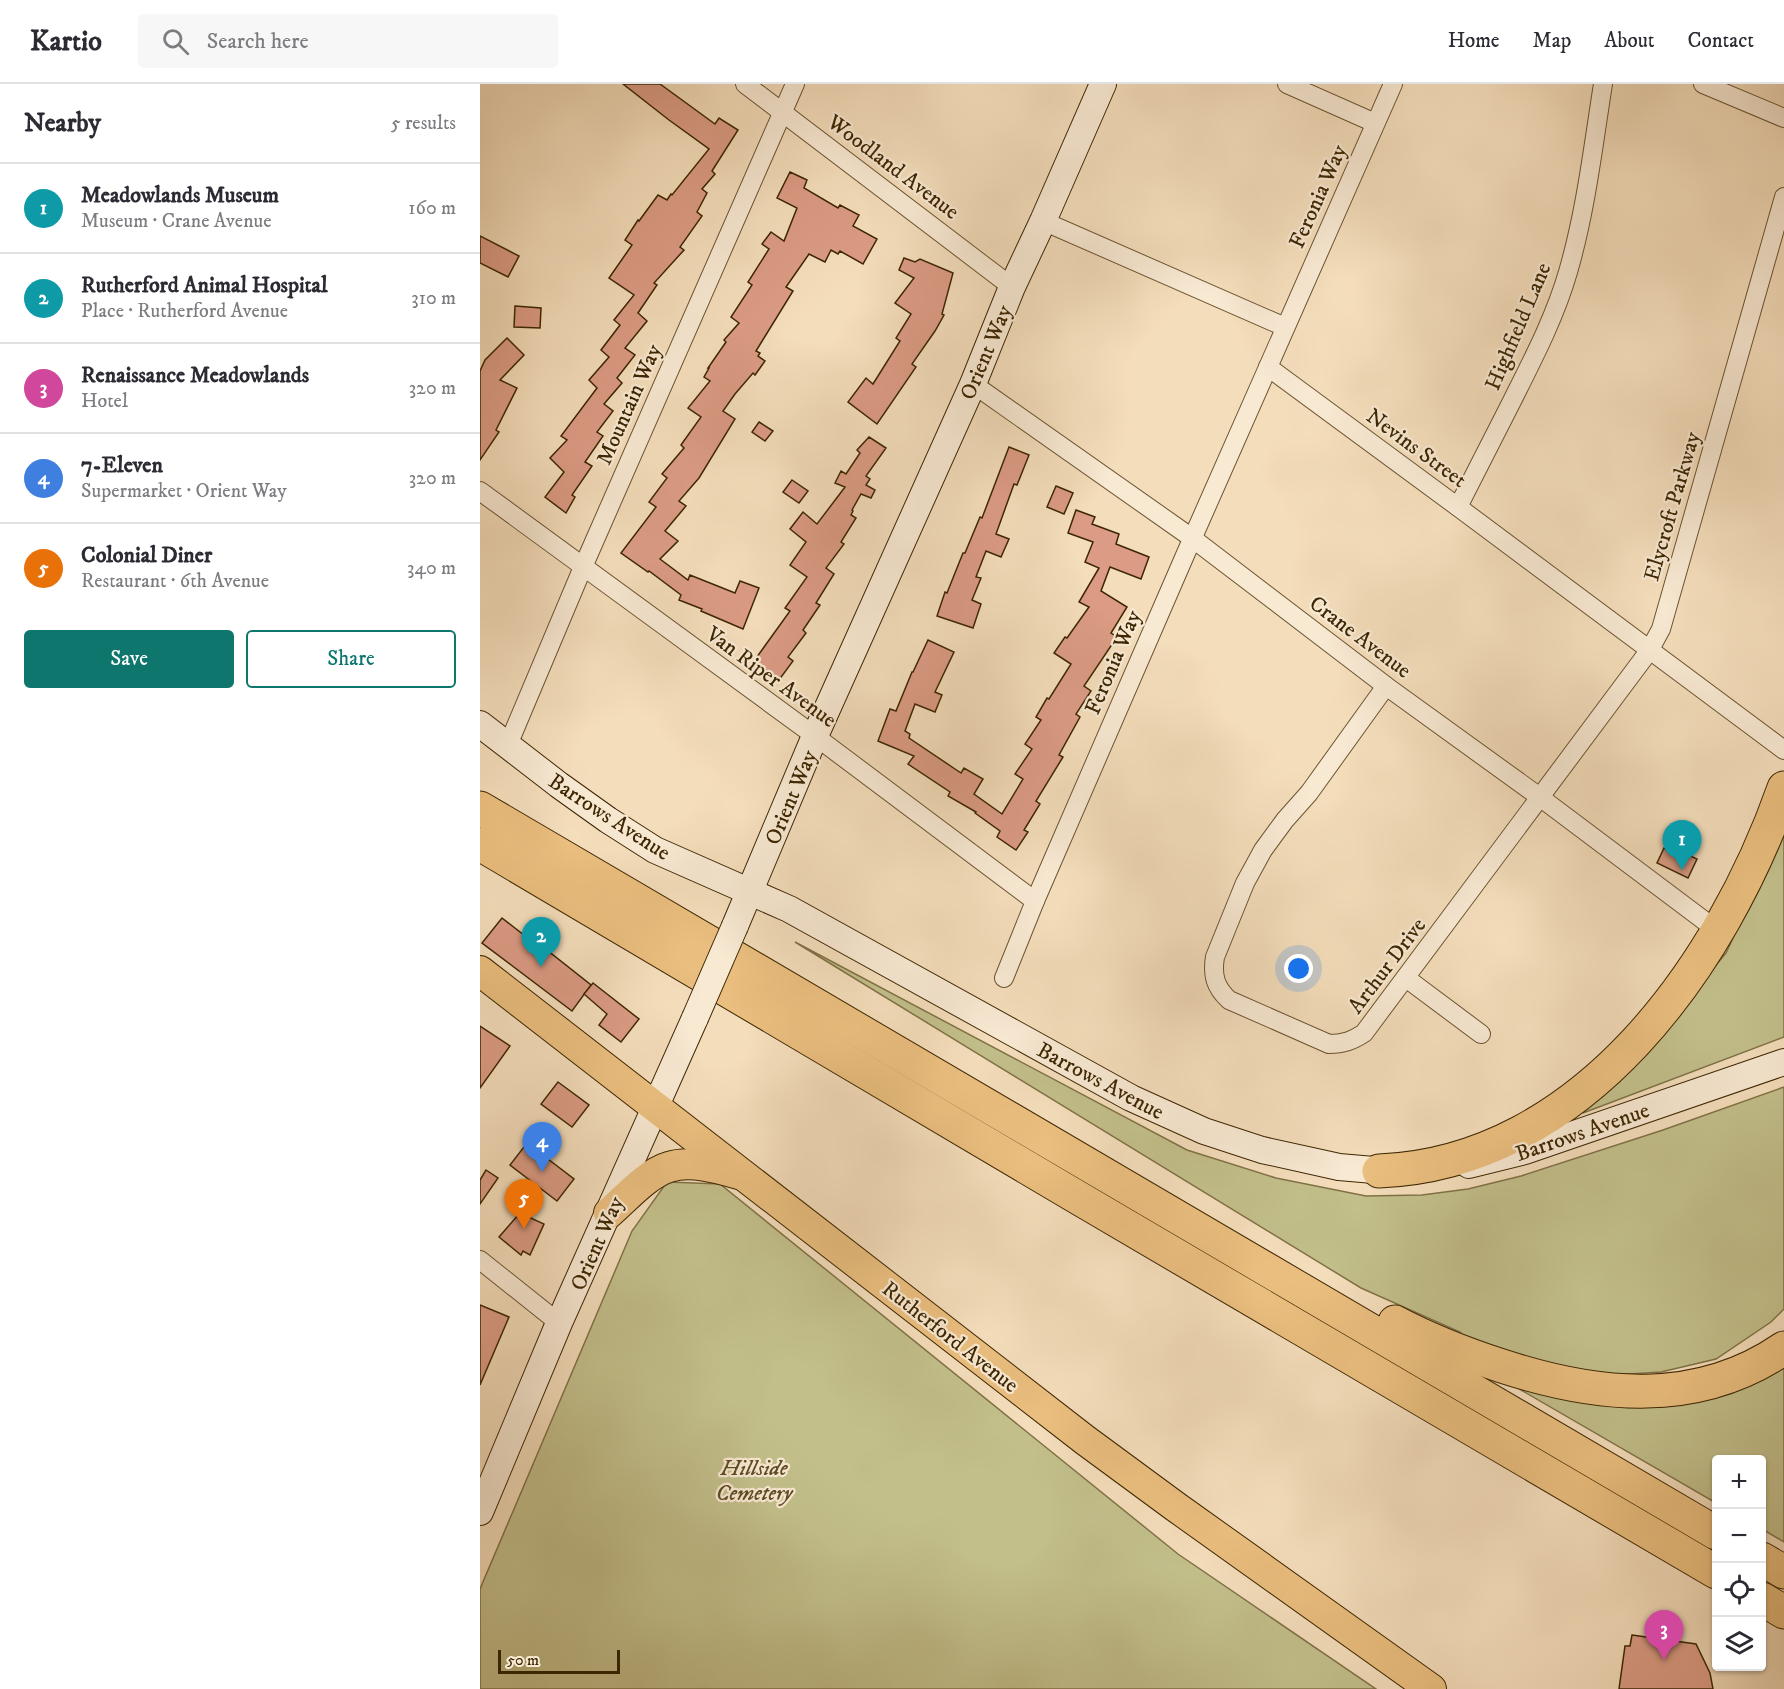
<!DOCTYPE html>
<html lang="en">
<head>
<meta charset="utf-8">
<style>
	:root { --surface:#fff; --page:#f7f7f7; --text:#2b2b33; --muted:#7c7c81; --line:#e1e1e2; --accent:#0f766e }
	body { margin:0; font-family:"IM FELL DW Pica",serif; background:var(--page); color:var(--text) }
	.controls { position:absolute; right:18px; bottom:18px; display:grid; overflow:hidden; border-radius:6px; box-shadow:0 2px 4px #0004 }
	.controls button { width:54px; height:54px; display:grid; place-items:center; padding:0; border:0; border-bottom:2px solid var(--line); background:var(--surface); color:var(--text); font:30px sans-serif }
	.scale { position:absolute; left:18px; bottom:15px; width:122px; box-sizing:border-box; padding-left:6px; border:3px solid #3d2602; border-top:0; font-size:16px; line-height:21px; white-space:nowrap; color:#3d2602; -webkit-text-stroke:4px #f8e9d3; paint-order:stroke }
	.you { position:absolute; left:819px; top:885px; width:21px; height:21px; margin:-15px; border:4px solid #fff; border-radius:50%; background:#1a73e8; box-shadow:0 0 0 9px #1a73e833 }
	.badge { display:grid; place-items:center; width:39px; height:39px; border-radius:50%; background:var(--accent); color:#fff; font-size:20px; font-weight:700 }
	.pin { position:absolute; translate:-50% -50px; filter:drop-shadow(0 2px 3px #0008) }
	.pin::after { content:''; position:absolute; top:32px; width:21px; height:18px; background:inherit; clip-path:polygon(0 0,100% 0,50% 100%) }
	.list { margin:0; padding:0; list-style:none }
	h2 { display:flex; justify-content:space-between; align-items:center; height:78px; margin:0; padding:0 24px; font-size:26px }
	h2 small { font-size:20px; font-weight:400; color:var(--muted) }
	.list li { display:grid; grid-template-columns:39px 1fr auto; gap:18px; align-items:center; box-sizing:border-box; height:90px; padding:0 24px; border-top:2px solid var(--line) }
	.list b { display:block; font-size:22px; white-space:nowrap }
	.list p { margin:0; font-size:20px; white-space:nowrap; color:var(--muted) }
	.list em { font-size:20px; font-style:normal; color:var(--muted) }
	.actions { display:flex; gap:12px; padding:18px 24px }
	.actions a { flex:1; padding:14px 0; border:2px solid var(--accent); border-radius:6px; text-align:center; font-size:21px; color:var(--accent) }
	.actions .main { background:var(--accent); color:#fff }
	.icon { flex:none; width:33px; height:33px; fill:none; stroke:currentColor; stroke-width:2; stroke-linecap:round; stroke-linejoin:round }
	.map { position:relative; flex:none; width:1304px; height:1605px; overflow:hidden }
	header { display:flex; align-items:center; gap:36px; box-sizing:border-box; height:84px; padding:0 30px; background:var(--surface); border-bottom:2px solid var(--line) }
	header strong { font-size:28px }
	nav { display:flex; gap:33px; margin-inline-start:auto; font-size:21px }
	.search { width:420px; height:54px; background:var(--page); display:flex; align-items:center; gap:15px; box-sizing:border-box; padding:0 21px; border-radius:6px; color:var(--muted); font-size:22px }
	main { display:flex }
	aside { flex:1; background:var(--surface) }
	.map>svg:first-child { display:block }
	.green { fill:#c2bf8b; stroke:#807246; stroke-width:1.5 }
	.building { fill:#db9b84; stroke:#3d2602; stroke-width:1.5 }
	.lines { fill:none; stroke-linecap:round; stroke-linejoin:round }
	.street-casing { stroke:#6b5430; stroke-width:20 }
	.secondary-casing { stroke:#3d2602; stroke-width:28 }
	.primary-casing { stroke:#3d2602; stroke-width:32 }
	.highway-casing { stroke:#3d2602; stroke-width:35 }
	.street { stroke:#f8e9d3; stroke-width:18 }
	.secondary { stroke:#f8e9d3; stroke-width:26 }
	.primary { stroke:#eabe7e; stroke-width:30 }
	.highway { stroke:#eabe7e; stroke-width:33 }
	.secondary-bridge-casing { stroke:#3d2602; stroke-width:28; stroke-linecap:butt }
	.secondary-bridge { stroke:#f8e9d3; stroke-width:26 }
	.labels { text-anchor:middle; stroke-width:4.5; stroke-linejoin:round; paint-order:stroke }
	.street-label { font-size:22px; fill:#3d2602; stroke:#f8e9d3 }
	.park-label { font-size:22px; font-style:italic; fill:#5e4c24; stroke:#f8e9d3 }
</style>
</head>
<body>
<header>
<strong>Kartio</strong>
<div class="search"><svg class="icon" aria-label="search" viewBox="0 0 24 24"><circle cx="10" cy="10" r="6"/><path d="M15 15l6 6"/></svg>Search here</div>
<nav><a>Home</a><a>Map</a><a>About</a><a>Contact</a></nav>
</header>
<main>
<aside>
<h2>Nearby<small>5 results</small></h2>
<ul class="list">
<li><span class="badge" style="background:#0f9aa8">1</span><div><b>Meadowlands Museum</b><p>Museum · Crane Avenue</p></div><em>160 m</em></li>
<li><span class="badge" style="background:#0f9aa8">2</span><div><b>Rutherford Animal Hospital</b><p>Place · Rutherford Avenue</p></div><em>310 m</em></li>
<li><span class="badge" style="background:#d1479c">3</span><div><b>Renaissance Meadowlands</b><p>Hotel</p></div><em>320 m</em></li>
<li><span class="badge" style="background:#3f7fe0">4</span><div><b>7-Eleven</b><p>Supermarket · Orient Way</p></div><em>320 m</em></li>
<li><span class="badge" style="background:#e8710a">5</span><div><b>Colonial Diner</b><p>Restaurant · 6th Avenue</p></div><em>340 m</em></li>
</ul>
<div class="actions"><a class="main">Save</a><a>Share</a></div>
</aside>
<div class="map">
<svg width="1304" height="1605" viewBox="0 0 1304 1605">
	<rect width="100%" height="100%" fill="#f4ddbb"/>
	<filter id="stains"><feTurbulence type="fractalNoise" baseFrequency=".00333" numOctaves="4"/><feColorMatrix values="0 0 0 0 .2 0 0 0 0 .09 0 0 0 0 .02 0 0 0 .5 -.17"/></filter>
	<radialGradient id="worn" r=".72"><stop offset=".6" stop-color="#630" stop-opacity="0"/><stop offset="1" stop-color="#630" stop-opacity=".3"/></radialGradient>
	<g class="green">
		<path d="M 1304,735 L 1304,953 L 1103,1029 L 1197,928 L 1246,869 L 1291,772 Z"/>
		<path d="M 315,858 L 707,1066 L 796,1094 L 886,1112 L 942,1111 L 988,1105 L 1041,1092 L 1183,1046 L 1304,1003 L 1304,1225 L 1291,1238 L 1236,1275 L 1181,1288 L 1102,1293 L 995,1264 L 980,1248 L 881,1204 Z"/>
		<path d="M 187,1098 L 240,1100 L 698,1470 L 896,1605 L 0,1605 L 0,1505 L 152,1147 Z"/>
		<path d="M 1304,1274 L 1304,1458 L 1282,1445 L 1282,1376 L 1236,1376 L 1236,1419 L 1022,1295 L 1096,1314 Z"/>
	</g>
	<g class="building">
		<path d="M 143,0 L 180,0 L 235,40 L 239,34 L 258,46 L 232,87 L 235,90 L 222,105 L 227,109 L 217,128 L 222,132 L 200,163 L 204,166 L 174,199 L 177,201 L 158,229 L 167,237 L 145,264 L 155,271 L 137,294 L 142,299 L 124,320 L 133,327 L 117,348 L 123,352 L 105,378 L 112,382 L 92,411 L 95,413 L 86,429 L 65,413 L 84,388 L 70,374 L 87,356 L 81,352 L 117,304 L 109,296 L 129,273 L 121,266 L 140,241 L 134,236 L 154,211 L 129,194 L 152,161 L 145,156 L 158,136 L 159,137 L 178,111 L 187,116 L 191,110 L 192,111 L 229,65 L 189,36 Z"/>
		<path d="M 310,88 L 327,96 L 324,104 L 358,124 L 360,121 L 379,131 L 373,142 L 397,155 L 383,180 L 360,167 L 358,170 L 351,166 L 345,178 L 329,170 L 306,203 L 313,207 L 276,267 L 280,269 L 278,272 L 285,277 L 275,291 L 273,289 L 255,310 L 243,327 L 255,335 L 219,394 L 199,417 L 206,422 L 185,447 L 198,457 L 180,475 L 208,496 L 210,491 L 255,509 L 260,497 L 279,504 L 263,545 L 221,527 L 222,525 L 199,516 L 201,511 L 169,487 L 168,488 L 141,469 L 176,423 L 169,418 L 187,394 L 182,390 L 204,364 L 201,361 L 221,333 L 208,324 L 230,297 L 224,293 L 229,284 L 228,284 L 246,258 L 244,256 L 259,239 L 251,233 L 272,201 L 268,198 L 289,165 L 282,160 L 291,148 L 304,157 L 317,124 L 297,114 Z"/>
		<path d="M 0,152 L 39,172 L 28,193 L 0,179 Z"/>
		<path d="M 424,174 L 435,178 L 440,175 L 473,189 L 462,230 L 464,231 L 455,247 L 432,280 L 436,283 L 397,340 L 368,318 L 386,294 L 393,300 L 420,257 L 416,254 L 431,230 L 415,219 L 434,194 L 419,186 Z"/>
		<path d="M 35,222 L 61,224 L 60,244 L 34,243 Z"/>
		<path d="M 27,254 L 44,271 L 20,296 L 37,304 L 16,346 L 19,348 L 0,376 L 0,287 L 5,276 Z"/>
		<path d="M 279,338 L 293,347 L 285,357 L 272,348 Z"/>
		<path d="M 389,353 L 406,364 L 386,392 L 390,395 L 386,401 L 395,406 L 391,414 L 381,410 L 372,426 L 373,427 L 371,431 L 376,434 L 361,458 L 364,460 L 346,484 L 354,490 L 336,519 L 340,521 L 323,546 L 326,549 L 308,573 L 313,577 L 299,596 L 274,577 L 310,527 L 305,524 L 327,493 L 310,481 L 326,458 L 310,445 L 323,428 L 337,440 L 365,403 L 355,399 L 361,387 L 366,390 L 380,369 L 377,366 Z"/>
		<path d="M 529,363 L 549,371 L 537,401 L 534,400 L 516,450 L 529,455 L 521,473 L 506,467 L 496,493 L 501,494 L 492,516 L 501,520 L 493,544 L 457,532 L 465,508 L 467,509 L 483,469 L 485,469 L 500,433 L 502,434 Z"/>
		<path d="M 312,396 L 328,407 L 319,419 L 303,408 Z"/>
		<path d="M 576,402 L 593,409 L 584,430 L 567,423 Z"/>
		<path d="M 596,426 L 615,433 L 612,440 L 639,450 L 636,460 L 669,473 L 661,495 L 630,483 L 621,507 L 647,523 L 631,549 L 637,553 L 604,602 L 611,607 L 596,630 L 600,633 L 579,671 L 583,673 L 556,717 L 560,720 L 544,746 L 548,748 L 536,766 L 517,753 L 520,747 L 495,729 L 496,728 L 468,712 L 470,708 L 428,680 L 434,672 L 398,657 L 410,625 L 416,627 L 432,588 L 433,588 L 448,556 L 474,568 L 455,608 L 462,611 L 455,628 L 435,620 L 425,647 L 430,650 L 429,654 L 481,689 L 484,684 L 503,695 L 494,710 L 522,730 L 543,695 L 535,690 L 552,665 L 545,660 L 561,636 L 556,633 L 567,614 L 569,615 L 591,580 L 574,569 L 585,553 L 587,554 L 609,523 L 599,518 L 619,484 L 605,478 L 613,458 L 588,449 Z"/>
		<path d="M 1184,764 L 1194,769 L 1196,765 L 1217,775 L 1208,794 L 1177,779 Z"/>
		<path d="M 22,834 L 62,865 L 63,863 L 111,901 L 92,927 L 2,859 Z"/>
		<path d="M 113,899 L 159,935 L 141,958 L 119,941 L 127,930 L 104,910 Z"/>
		<path d="M 0,942 L 30,962 L 0,1004 Z"/>
		<path d="M 78,998 L 109,1021 L 92,1043 L 61,1020 Z"/>
		<path d="M 47,1059 L 94,1095 L 77,1117 L 30,1081 Z"/>
		<path d="M 6,1086 L 18,1094 L 0,1120 L 0,1096 Z"/>
		<path d="M 40,1129 L 64,1140 L 50,1171 L 43,1167 L 41,1171 L 19,1153 Z"/>
		<path d="M 0,1221 L 29,1233 L 0,1301 Z"/>
		<path d="M 1152,1551 L 1216,1560 L 1230,1589 L 1233,1605 L 1139,1605 L 1145,1562 L 1150,1562 Z"/>
	</g>
	<g class="lines">
		<g class="street-casing">
			<g id="street">
				<path d="M 265,0 L 532,203"/>
				<path d="M 807,0 L 895,39"/>
				<path d="M 1223,0 L 1304,34"/>
				<path d="M 563,137 L 805,243"/>
				<path d="M 788,283 L 978,423 L 1304,666"/>
				<path d="M 493,300 L 712,454 L 906,602 L 1061,714 L 1238,847"/>
				<path d="M 0,407 L 335,652 L 555,817"/>
				<path d="M 978,423 C 996,388 1014,352 1032,317 C 1053,275 1075,233 1088,188 C 1106,126 1113,63 1123,0"/>
				<path d="M 906,602 L 829,709 L 805,736 L 783,766 L 765,799 L 735,873 C 732,891 735,903 749,916 L 849,960 C 863,960 872,957 884,949 L 1169,567 L 1181,545 L 1304,113"/>
				<path d="M 28,661 L 103,483 L 315,0"/>
				<path d="M 524,894 L 555,817 L 706,469 L 913,0"/>
				<path d="M 926,894 L 1001,950"/>
				<path d="M 0,1176 L 79,1239"/>
			</g>
		</g>
		<g class="secondary-casing">
			<g id="secondary">
				<path d="M 0,640 L 79,701 L 128,736 L 175,766 L 309,825 L 651,1014 L 724,1047 L 782,1066 L 859,1083 L 917,1088"/>
				<path d="M 255,842 L 335,652 L 493,300 L 532,203 L 563,137 L 623,0"/>
				<path d="M 989,1081 L 1045,1067 L 1304,978"/>
				<path d="M 0,1428 L 79,1239 L 215,934"/>
			</g>
		</g>
		<g class="primary-casing">
			<g id="primary">
				<path d="M 0,887 L 605,1356 L 696,1423 L 951,1605"/>
				<path d="M 129,1129 C 145,1115 168,1089 189,1083 C 210,1076 238,1084 259,1090"/>
			</g>
		</g>
		<g class="highway-casing">
			<g id="highway">
				<path d="M 0,724 L 1236,1449"/>
				<path d="M 0,760 L 602,1116 L 1236,1488"/>
				<path d="M 899,1087 C 1104,1079 1242,880 1304,704"/>
				<path d="M 915,1238 C 949,1256 985,1270 1022,1282 C 1117,1313 1217,1324 1304,1264"/>
				<path d="M 1282,1475 L 1304,1488"/>
				<path d="M 1282,1515 L 1304,1528"/>
			</g>
		</g>
		<use href="#street" class="street"/>
		<use href="#secondary" class="secondary"/>
		<use href="#primary" class="primary"/>
		<use href="#highway" class="highway"/>
		<g class="secondary-bridge-casing">
			<path id="secondary-bridge" d="M 215,934 L 255,842"/>
		</g>
		<use href="#secondary-bridge" class="secondary-bridge"/>
	</g>
	<g class="labels">
		<g class="street-label">
			<text transform="translate(414 82) rotate(37)" y="8">Woodland Avenue</text>
			<text transform="translate(837 112) rotate(-66)" y="8">Feronia Way</text>
			<text transform="translate(1037 242) rotate(-67)" y="8">Highfield Lane</text>
			<text transform="translate(505 268) rotate(-67)" y="8">Orient Way</text>
			<text transform="translate(148 320) rotate(-66)" y="8">Mountain Way</text>
			<text transform="translate(937 363) rotate(36)" y="8">Nevins Street</text>
			<text transform="translate(1191 422) rotate(-74)" y="8">Elycroft Parkway</text>
			<text transform="translate(881 552) rotate(37)" y="8">Crane Avenue</text>
			<text transform="translate(632 578) rotate(-67)" y="8">Feronia Way</text>
			<text transform="translate(292 592) rotate(36)" y="8">Van Riper Avenue</text>
			<text transform="translate(310 713) rotate(-67)" y="8">Orient Way</text>
			<text transform="translate(130 732) rotate(33)" y="8">Barrows Avenue</text>
			<text transform="translate(906 881) rotate(-53)" y="8">Arthur Drive</text>
			<text transform="translate(621 996) rotate(28)" y="8">Barrows Avenue</text>
			<text transform="translate(1102 1047) rotate(-19)" y="8">Barrows Avenue</text>
			<text transform="translate(116 1159) rotate(-66)" y="8">Orient Way</text>
			<text transform="translate(471 1252) rotate(38)" y="8">Rutherford Avenue</text>
		</g>
		<g class="park-label">
			<text x="274" y="1391">Hillside<tspan x="274" dy="25">Cemetery</tspan></text>
		</g>
	</g>
	<rect width="100%" height="100%" filter="url(#stains)"/>
	<rect width="100%" height="100%" fill="url(#worn)"/>
</svg>
<div class="controls">
<button>+</button>
<button>−</button>
<button><svg class="icon" aria-label="locate" viewBox="0 0 24 24"><circle cx="12" cy="12" r="6"/><path d="M12 2v4M12 18v4M2 12h4M18 12h4"/></svg></button>
<button><svg class="icon" aria-label="layers" viewBox="0 0 24 24"><path d="M12 4l9 5-9 5-9-5zM3 14l9 5 9-5"/></svg></button>
</div>
<div class="scale">50 m</div>
<div class="you"></div>
<div class="pin badge" style="left:1202px;top:786px;background:#0f9aa8">1</div>
<div class="pin badge" style="left:61px;top:883px;background:#0f9aa8">2</div>
<div class="pin badge" style="left:1184px;top:1576px;background:#d1479c">3</div>
<div class="pin badge" style="left:62px;top:1088px;background:#3f7fe0">4</div>
<div class="pin badge" style="left:44px;top:1145px;background:#e8710a">5</div>
</div>
</main>
</body>
</html>
